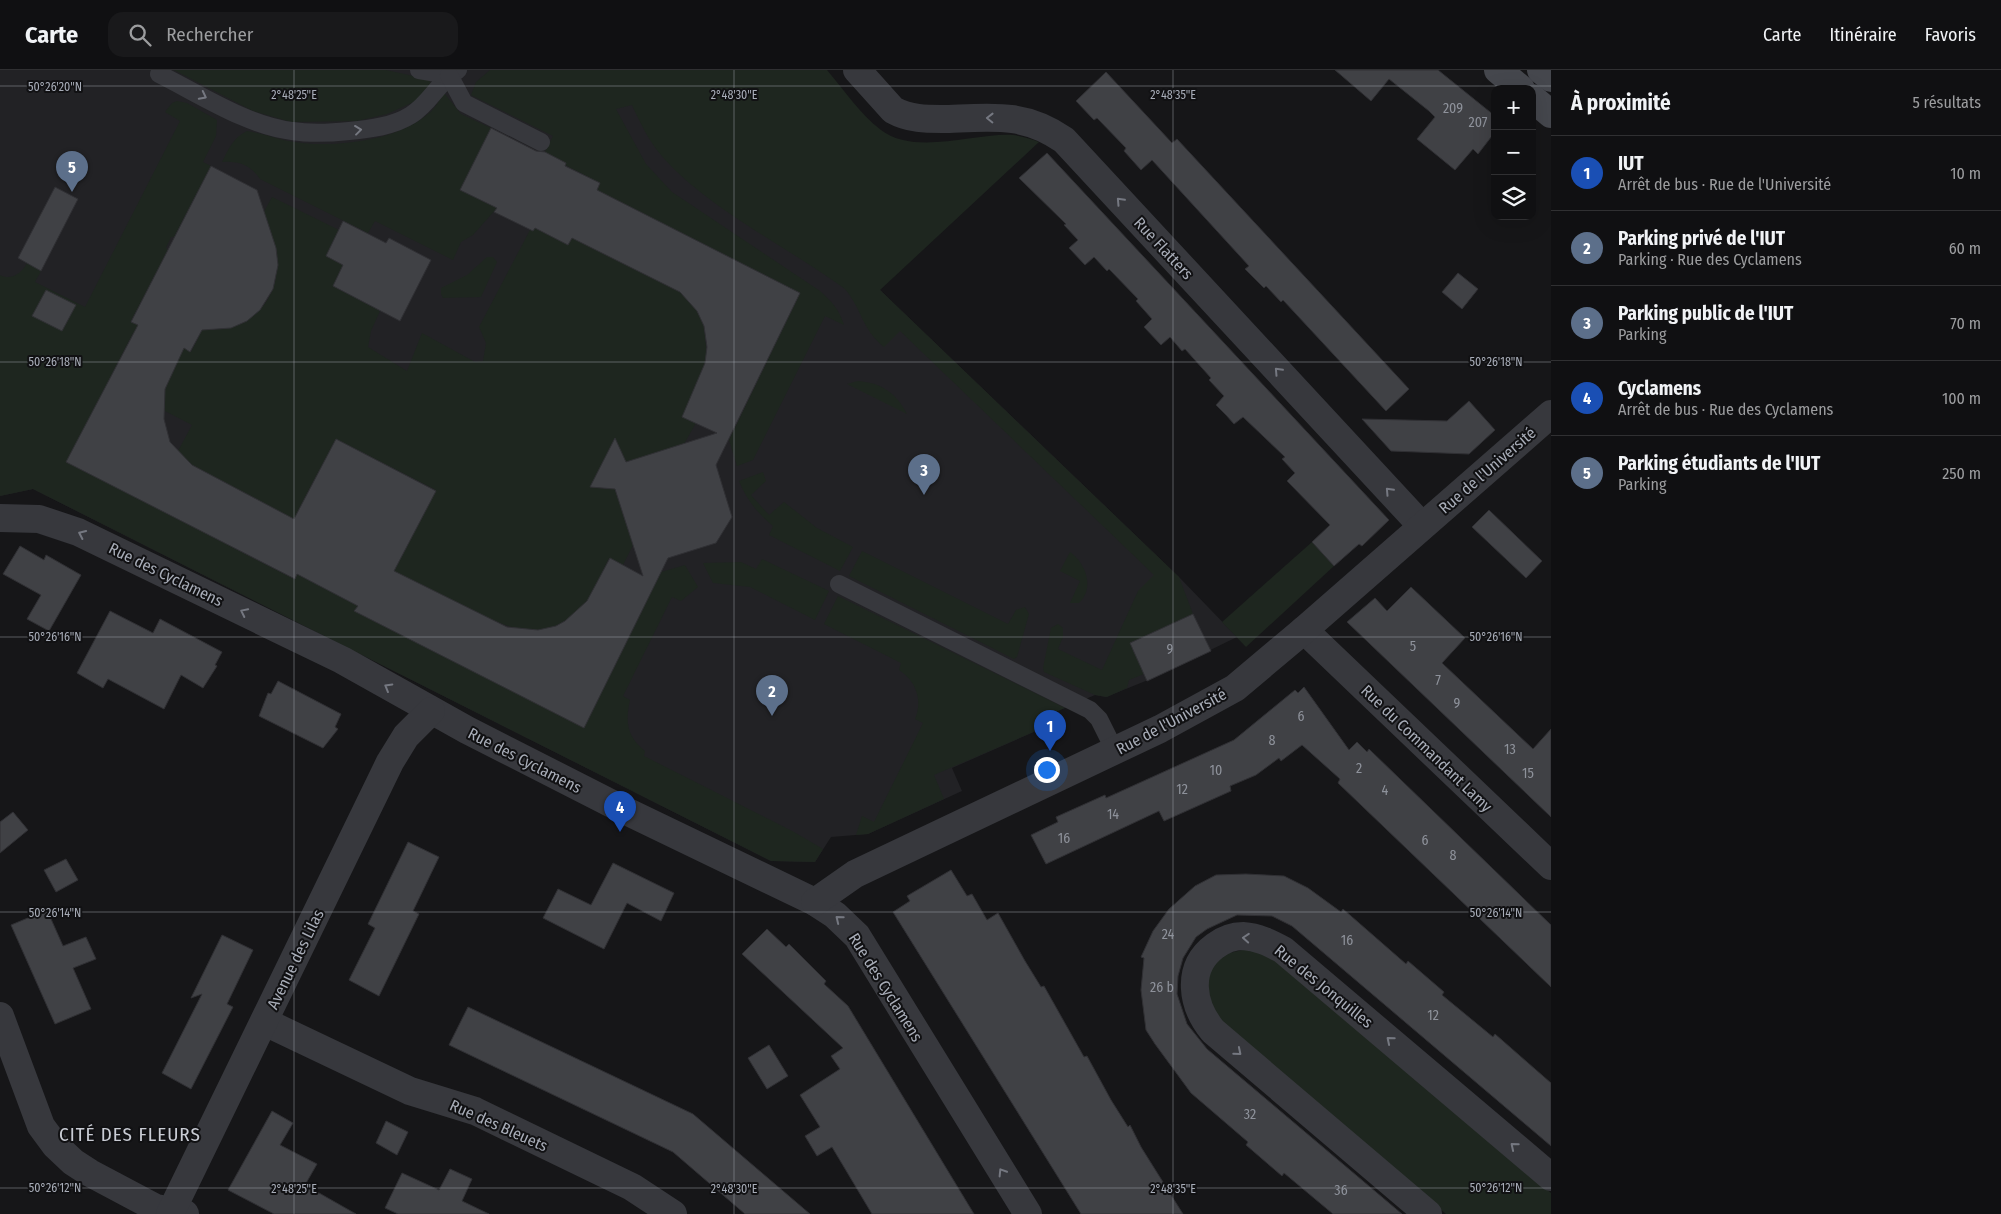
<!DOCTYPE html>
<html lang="fr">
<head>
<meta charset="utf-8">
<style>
	:root { --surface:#101012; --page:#19191b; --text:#f1f3f6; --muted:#9c9d9f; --line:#303032; --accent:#ea580c }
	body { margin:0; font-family:"Fira Sans Condensed",sans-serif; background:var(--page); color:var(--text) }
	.controls { position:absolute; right:15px; top:15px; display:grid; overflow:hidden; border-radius:10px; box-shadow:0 5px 20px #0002 }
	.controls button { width:45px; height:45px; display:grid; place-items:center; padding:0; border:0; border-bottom:1px solid var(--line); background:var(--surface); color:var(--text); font:25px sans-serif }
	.you { position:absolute; left:1046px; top:699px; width:18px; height:18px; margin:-12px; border:4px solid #fff; border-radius:50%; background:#1a73e8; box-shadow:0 0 0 8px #1a73e833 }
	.badge { display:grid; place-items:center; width:32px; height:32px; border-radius:50%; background:var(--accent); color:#fff; font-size:16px; font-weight:700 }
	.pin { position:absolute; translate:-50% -41px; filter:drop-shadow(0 1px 2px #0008) }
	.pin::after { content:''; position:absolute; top:26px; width:18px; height:15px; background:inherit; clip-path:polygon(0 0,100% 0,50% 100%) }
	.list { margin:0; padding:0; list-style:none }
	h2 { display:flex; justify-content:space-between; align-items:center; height:65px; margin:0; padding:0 20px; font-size:21px }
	h2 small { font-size:16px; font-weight:400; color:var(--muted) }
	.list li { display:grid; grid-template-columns:32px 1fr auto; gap:15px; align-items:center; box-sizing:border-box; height:75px; padding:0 20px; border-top:1px solid var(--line) }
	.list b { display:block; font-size:19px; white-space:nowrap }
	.list p { margin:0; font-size:16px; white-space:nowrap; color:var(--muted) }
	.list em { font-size:16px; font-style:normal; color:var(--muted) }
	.icon { flex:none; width:28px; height:28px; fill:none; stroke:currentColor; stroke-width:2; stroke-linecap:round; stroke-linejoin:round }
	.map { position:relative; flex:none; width:1551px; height:1144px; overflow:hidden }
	header { display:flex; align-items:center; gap:30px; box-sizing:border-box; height:70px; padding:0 25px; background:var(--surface); border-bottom:1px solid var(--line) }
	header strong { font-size:24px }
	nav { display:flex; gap:28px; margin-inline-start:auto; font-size:18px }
	.search { width:350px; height:45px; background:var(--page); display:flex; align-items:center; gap:12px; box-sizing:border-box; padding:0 18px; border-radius:15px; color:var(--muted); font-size:19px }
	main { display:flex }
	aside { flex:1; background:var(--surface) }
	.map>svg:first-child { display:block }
	.built { fill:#222225 }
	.green { fill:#1e261f }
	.building { fill:#404145; stroke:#303034 }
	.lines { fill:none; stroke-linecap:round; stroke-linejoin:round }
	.lane { stroke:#37383d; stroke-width:18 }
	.street { stroke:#37383d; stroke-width:28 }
	.secondary { stroke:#45474d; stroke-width:28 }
	.oneway { stroke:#757881 }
	.ticks { fill:none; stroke:#a8adb8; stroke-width:1; stroke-opacity:0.45 }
	.labels { text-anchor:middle; stroke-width:4; stroke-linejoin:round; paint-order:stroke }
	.number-label { font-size:14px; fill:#8e929b }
	.street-label { font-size:16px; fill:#a8adb8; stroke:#111113 }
	.quarter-label { font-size:19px; letter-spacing:1px; fill:#c9ccd4; stroke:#111113 }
	.ticks-label { font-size:12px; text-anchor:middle; fill:#a8adb8; stroke:#111113; stroke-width:4; stroke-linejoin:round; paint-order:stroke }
</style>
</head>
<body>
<header>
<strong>Carte</strong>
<div class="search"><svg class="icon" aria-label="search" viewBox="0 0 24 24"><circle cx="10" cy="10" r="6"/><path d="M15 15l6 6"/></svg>Rechercher</div>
<nav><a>Carte</a><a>Itinéraire</a><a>Favoris</a></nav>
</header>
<main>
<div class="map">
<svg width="1551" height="1144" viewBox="0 0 1551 1144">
	<rect width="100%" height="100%" fill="#161618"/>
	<path class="built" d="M 0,0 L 659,0 L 880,220 L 1179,507 L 1237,567 L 1153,608 L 1106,627 L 1095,625 L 1048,645 L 1045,657 L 952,698 L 962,721 L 868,764 L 831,767 L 815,792 L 771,791 L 33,419 L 0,426 Z"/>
	<g class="green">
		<path d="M 174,0 L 386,0 L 427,9 L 432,14 L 416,31 L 387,44 L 357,51 L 291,52 L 253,41 Z"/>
		<path d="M 490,0 L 827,0 C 844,20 860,44 881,60 C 915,86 974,63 1013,65 C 1022,66 1031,69 1039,72 L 880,220 L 1179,507 L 1193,544 L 1130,573 L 1144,604 L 1129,610 L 1127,618 L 1107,627 L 1095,625 L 1044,602 L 1043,598 L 1051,558 L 1058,554 L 1063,558 L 1063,567 L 1058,579 L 1102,600 L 1138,521 L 1154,505 L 900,261 L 884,277 C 861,258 863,241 845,219 C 788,177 706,138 661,85 C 648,70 640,52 632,35 L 616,39 L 646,94 L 672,122 L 820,221 C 832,232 839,239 844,255 L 825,246 L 753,390 L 737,396 L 729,370 L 800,223 L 597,120 L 600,113 L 565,95 L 565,93 L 545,82 L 553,66 L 471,25 L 476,12 Z"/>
		<path d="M 444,23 L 461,44 L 491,58 L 460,120 L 497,138 L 473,165 L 461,172 L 453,190 L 375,151 L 368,163 L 260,109 C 250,95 240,91 222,92 C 229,78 233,68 247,61 C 261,63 274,68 288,71 C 328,79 396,72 428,44 C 435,39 440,29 444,23 Z"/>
		<path d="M 177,31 L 187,33 L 217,50 L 216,66 L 203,92 L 211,96 L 174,167 L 171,167 L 166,178 L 168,180 L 131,251 L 153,263 L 133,263 L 67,392 L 294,509 L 297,504 L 358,536 L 355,541 L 584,657 L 661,502 L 685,495 L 698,517 L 681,531 L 672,527 L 628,616 L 623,626 L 630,630 C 625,652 627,667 645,681 L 644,686 L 794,762 L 823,779 L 815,792 L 771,791 L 33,419 L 0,426 L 0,205 C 11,211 22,203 27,193 L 41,201 L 35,212 L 85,237 L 180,51 L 165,42 L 172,33 Z"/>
		<path d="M 272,127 L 339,160 L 326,186 L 343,195 L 333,216 L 380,241 L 371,261 L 368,277 L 407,301 L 422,263 L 475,292 L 483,291 L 486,273 L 479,257 L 530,160 L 533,161 L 535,158 L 568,175 L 572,168 L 680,222 L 697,241 L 704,256 L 707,286 L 696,353 L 684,374 L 624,393 L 621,381 L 596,414 L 600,418 L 608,419 L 614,415 L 633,475 L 623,495 L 609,488 C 602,502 596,520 586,532 C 544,582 502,555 455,532 C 430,519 405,507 379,494 L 404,482 L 436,420 L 336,369 L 304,429 L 318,462 L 192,395 L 178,381 L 192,355 L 163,340 L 169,271 L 191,282 L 202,260 C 268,263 298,202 260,149 Z"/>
		<path d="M 487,187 L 493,187 L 497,192 L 481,227 L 443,228 L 441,224 L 441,218 L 467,205 Z"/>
		<path d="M 858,311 C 882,313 896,323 907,344 L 847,314 Z"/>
		<path d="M 763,402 L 766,411 L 751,425 L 769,445 L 784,432 L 817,458 L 853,477 L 840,501 L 769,465 L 773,456 C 757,443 747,430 739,411 Z"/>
		<path d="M 1312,472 L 1334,496 L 1246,577 L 1222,552 Z"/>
		<path d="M 862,481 L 1008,554 L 1016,540 L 1025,537 L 1029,544 L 1017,587 L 1014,589 L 849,506 Z"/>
		<path d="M 1070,482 C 1086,493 1095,519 1079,533 L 1070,533 L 1080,511 L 1060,501 Z"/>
		<path d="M 762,489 L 829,521 L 815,550 L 750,517 L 713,513 L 703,493 L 741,492 L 756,499 Z"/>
		<path d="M 838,526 L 1065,638 L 1048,645 L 1045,657 L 934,705 L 944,729 L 868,764 L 856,765 L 862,746 L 874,752 L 923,653 L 915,649 C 923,630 916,611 899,600 L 901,593 L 824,554 Z"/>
		<path d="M 1247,879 L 1268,883 L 1551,1123 L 1551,1144 L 1446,1144 L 1218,951 L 1207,933 L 1207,908 L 1216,892 L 1229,883 Z"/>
	</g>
	<g class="building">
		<path d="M 1335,0 L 1438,0 L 1495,46 L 1495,62 L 1478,84 L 1473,79 L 1455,100 L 1417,69 L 1435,47 L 1429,41 L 1389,9 L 1371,31 Z"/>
		<path d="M 1106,2 L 1172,73 L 1177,69 L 1409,319 L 1386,341 L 1283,230 L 1281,232 L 1266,216 L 1264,218 L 1245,199 L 1249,196 L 1152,90 L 1141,100 L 1124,81 L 1126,78 L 1097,48 L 1094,50 L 1076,31 Z"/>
		<path d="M 491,58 L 536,81 L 545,82 L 566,93 L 565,96 L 600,113 L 597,120 L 800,223 L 716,395 L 732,447 L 716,473 L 668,488 L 584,658 L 354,541 L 358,536 L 297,504 L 295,509 L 66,392 L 138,255 L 131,252 L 211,96 L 257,120 L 276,178 L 278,195 L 273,219 L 260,240 L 247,251 L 231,258 L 202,260 L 190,282 L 184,278 L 165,319 L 164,349 L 170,372 L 192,395 L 294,449 L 336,369 L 436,421 L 394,501 L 507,557 L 538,560 L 556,556 L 565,551 L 587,531 L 610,488 L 643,506 L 615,419 L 590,417 L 615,368 L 626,392 L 717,363 L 682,347 L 705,293 L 707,277 L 704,256 L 697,241 L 680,222 L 572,168 L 568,175 L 535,158 L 533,161 L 494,142 L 497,138 L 460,120 Z"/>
		<path d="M 1047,83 L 1389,450 L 1362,476 L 1359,474 L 1334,496 L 1312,472 L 1330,455 L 1287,411 L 1295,403 L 1282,389 L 1285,387 L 1243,347 L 1234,354 L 1226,345 L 1216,335 L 1224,326 L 1209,310 L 1211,308 L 1185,279 L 1182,281 L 1170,267 L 1161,275 L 1144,257 L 1152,249 L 1136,231 L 1138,229 L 1109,199 L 1107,201 L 1094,187 L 1085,195 L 1069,178 L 1078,170 L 1064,155 L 1066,154 L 1019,108 Z"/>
		<path d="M 55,117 L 78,129 L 41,201 L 18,188 Z"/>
		<path d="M 343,151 L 386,173 L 389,168 L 431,190 L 400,251 L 333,216 L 343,195 L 326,186 Z"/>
		<path d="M 1458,203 L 1478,219 L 1462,239 L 1442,222 Z"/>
		<path d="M 46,220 L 76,235 L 62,261 L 32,246 Z"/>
		<path d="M 1469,331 L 1495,360 L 1469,384 L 1391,381 L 1362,349 L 1447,351 Z"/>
		<path d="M 1489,440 L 1542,491 L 1526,508 L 1472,457 Z"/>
		<path d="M 20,476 L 44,490 L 46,485 L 81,505 L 49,561 L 27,549 L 41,525 L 3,504 Z"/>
		<path d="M 1411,517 L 1465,568 L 1442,593 L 1533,679 L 1551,659 L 1551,747 L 1347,552 L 1375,528 L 1387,541 Z"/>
		<path d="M 110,541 L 153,563 L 160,549 L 222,582 L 215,595 L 217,596 L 203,618 L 181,605 L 164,639 L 108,609 L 103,618 L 77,603 Z"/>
		<path d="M 1193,544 L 1211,581 L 1147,611 L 1130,573 Z"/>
		<path d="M 278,611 L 341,644 L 335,657 L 338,659 L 323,678 L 259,646 L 268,623 L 271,624 Z"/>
		<path d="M 1304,617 L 1349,680 L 1357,672 L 1367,682 L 1369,679 L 1551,855 L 1551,917 L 1338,713 L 1340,709 L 1302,675 L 1281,691 L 1279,688 L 1256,705 L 1230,716 L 1231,721 L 1164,751 L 1159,741 L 1046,794 L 1031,765 L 1058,752 L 1056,747 L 1105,725 L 1106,728 L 1234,670 L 1295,620 L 1298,623 Z"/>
		<path d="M 13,742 L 28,760 L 0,783 L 0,752 Z"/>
		<path d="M 408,772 L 439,787 L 413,841 L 419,844 L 379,926 L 349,910 L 375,858 L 368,854 Z"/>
		<path d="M 66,789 L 78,810 L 56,822 L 44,800 Z"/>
		<path d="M 613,793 L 674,823 L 661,851 L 627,833 L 604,879 L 543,848 L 558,819 L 591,835 Z"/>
		<path d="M 951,800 L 967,826 L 972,824 L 987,850 L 998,843 L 1025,891 L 1041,917 L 1044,916 L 1084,987 L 1087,986 L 1111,1030 L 1128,1057 L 1130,1055 L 1141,1077 L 1183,1144 L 1081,1144 L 893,842 L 910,831 L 907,826 Z"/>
		<path d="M 1246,804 L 1284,806 L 1308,818 L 1341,842 L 1343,839 L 1406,894 L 1408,891 L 1444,922 L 1442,925 L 1493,967 L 1495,964 L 1551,1013 L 1551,1076 L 1292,856 L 1272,846 L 1237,845 L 1207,859 L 1196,867 L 1183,888 L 1178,906 L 1177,924 L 1187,954 L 1207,979 L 1402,1144 L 1333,1144 L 1284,1103 L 1282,1106 L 1246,1075 L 1248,1072 L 1191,1023 L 1155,974 L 1146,960 L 1141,920 L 1144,888 L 1141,887 L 1153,861 L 1169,839 L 1195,816 L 1216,805 Z"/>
		<path d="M 47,840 L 63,876 L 86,867 L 96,889 L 73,898 L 91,939 L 55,954 L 11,855 Z"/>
		<path d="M 767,859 L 786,877 L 789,874 L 826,911 L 824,914 L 848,936 L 974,1144 L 872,1144 L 832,1077 L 817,1086 L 805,1066 L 820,1057 L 800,1025 L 840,999 L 831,986 L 843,978 L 742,884 Z"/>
		<path d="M 222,865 L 253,880 L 227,934 L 233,937 L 191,1019 L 162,1003 L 202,924 L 191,928 Z"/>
		<path d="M 468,937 L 693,1044 L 810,1144 L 745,1144 L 673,1082 L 449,975 Z"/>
		<path d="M 769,975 L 788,1006 L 767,1019 L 748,988 Z"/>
		<path d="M 272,1041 L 293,1053 L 280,1075 L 317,1094 L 305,1115 L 356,1144 L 274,1144 L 228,1120 Z"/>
		<path d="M 386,1051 L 408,1062 L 397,1085 L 376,1073 Z"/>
		<path d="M 450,1099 L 472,1109 L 462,1131 L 489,1144 L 398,1144 L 385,1138 L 402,1103 L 439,1120 Z"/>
	</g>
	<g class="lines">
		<g class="lane">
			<path d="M 161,0 L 159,4 C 199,24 248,56 292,61 C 311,64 330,63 349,61 C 370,59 394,56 411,45 C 430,33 439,11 458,0"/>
			<path d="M 419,0 L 449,5"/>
			<path d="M 449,5 L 464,33 L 541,72"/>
			<path d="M 839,514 L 1090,640 L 1099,649 L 1115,681"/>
		</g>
		<g class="street">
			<path d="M 857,0 L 893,40 C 911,50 929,49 949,49 C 994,47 1025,43 1064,70 L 1422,456"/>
			<path d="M 0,448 L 39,449 L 78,462 L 342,590 L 467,660 L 626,741 L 815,832 L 835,845 L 857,866 L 1028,1144"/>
			<path d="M 1304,560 L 1551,796"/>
			<path d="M 815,832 L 855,804 L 1160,659 L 1235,618 L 1304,560 L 1551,344"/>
			<path d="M 0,946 L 41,1056 L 55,1075 L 73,1092 L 90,1103 L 156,1138 L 185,1144"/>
			<path d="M 265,952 L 410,1021 L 475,1041 L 632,1117 L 673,1144"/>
			<path d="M 170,1144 L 390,692 L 406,666 L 431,641"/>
			<path d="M 1428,1144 L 1213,961 C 1192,936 1185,898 1215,876 C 1223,870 1233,866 1243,866 C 1258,867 1270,873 1283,880 L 1551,1107"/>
		</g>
		<g class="secondary">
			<path d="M 1498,0 L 1521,19"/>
			<path d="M 1541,0 L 1551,8"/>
			<path d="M 1532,28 L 1551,44"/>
		</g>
	</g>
	<defs><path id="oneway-chevron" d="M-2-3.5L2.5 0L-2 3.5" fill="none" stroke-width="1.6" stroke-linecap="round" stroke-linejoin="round" transform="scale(1.25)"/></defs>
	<g class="oneway">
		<use href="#oneway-chevron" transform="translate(203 26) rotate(27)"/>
		<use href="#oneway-chevron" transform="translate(990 48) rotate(-179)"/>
		<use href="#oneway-chevron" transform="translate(358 60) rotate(-7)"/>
		<use href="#oneway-chevron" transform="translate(1120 131) rotate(-133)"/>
		<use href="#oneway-chevron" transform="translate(1278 301) rotate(-133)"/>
		<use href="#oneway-chevron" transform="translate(1389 421) rotate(-133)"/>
		<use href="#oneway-chevron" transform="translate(82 464) rotate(-155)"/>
		<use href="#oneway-chevron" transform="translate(244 542) rotate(-154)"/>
		<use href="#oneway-chevron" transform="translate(388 617) rotate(-150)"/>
		<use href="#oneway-chevron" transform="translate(839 849) rotate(-141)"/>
		<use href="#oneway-chevron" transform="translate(1246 868) rotate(-176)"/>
		<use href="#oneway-chevron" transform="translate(1390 970) rotate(-140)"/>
		<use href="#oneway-chevron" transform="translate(1238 982) rotate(40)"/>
		<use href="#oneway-chevron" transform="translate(1514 1076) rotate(-140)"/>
		<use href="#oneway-chevron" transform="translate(1002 1102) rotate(-122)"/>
	</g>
	<path class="ticks" d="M 294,0 L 294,1144M 734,0 L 734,1144M 1173,0 L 1173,1144M 0,16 L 1551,16M 0,292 L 1551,292M 0,567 L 1551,567M 0,842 L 1551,842M 0,1118 L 1551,1118"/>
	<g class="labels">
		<g class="number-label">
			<text x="1453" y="43">209</text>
			<text x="1478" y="57">207</text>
			<text x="1413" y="581">5</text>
			<text x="1170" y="584">9</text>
			<text x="1438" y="615">7</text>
			<text x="1457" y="638">9</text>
			<text x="1301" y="651">6</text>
			<text x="1272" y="675">8</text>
			<text x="1510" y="684">13</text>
			<text x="1359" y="703">2</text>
			<text x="1216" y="705">10</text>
			<text x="1528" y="708">15</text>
			<text x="1182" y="724">12</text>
			<text x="1385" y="725">4</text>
			<text x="1113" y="749">14</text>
			<text x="1064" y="773">16</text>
			<text x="1425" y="775">6</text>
			<text x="1453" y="790">8</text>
			<text x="1168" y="869">24</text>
			<text x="1347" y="875">16</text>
			<text x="1162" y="922">26 b</text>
			<text x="1433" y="950">12</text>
			<text x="1250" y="1049">32</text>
			<text x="1341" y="1125">36</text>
		</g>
		<g class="street-label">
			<text transform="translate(1164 178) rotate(47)" y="6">Rue Flatters</text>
			<text transform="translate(1487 400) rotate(-41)" y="6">Rue de l'Université</text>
			<text transform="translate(166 504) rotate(26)" y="6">Rue des Cyclamens</text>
			<text transform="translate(1171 651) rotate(-28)" y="6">Rue de l'Université</text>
			<text transform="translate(1427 678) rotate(44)" y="6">Rue du Commandant Lamy</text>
			<text transform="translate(525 690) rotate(27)" y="6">Rue des Cyclamens</text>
			<text transform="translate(295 889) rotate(-64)" y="6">Avenue des Lilas</text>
			<text transform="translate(1324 916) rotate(39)" y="6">Rue des Jonquilles</text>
			<text transform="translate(886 917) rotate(58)" y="6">Rue des Cyclamens</text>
			<text transform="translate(499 1055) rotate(24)" y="6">Rue des Bleuets</text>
		</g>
		<g class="quarter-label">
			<text x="130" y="1071">CITÉ DES FLEURS</text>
		</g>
	</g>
	<g class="ticks-label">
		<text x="55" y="21">50°26'20"N</text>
		<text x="294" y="29">2°48'25"E</text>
		<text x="734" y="29">2°48'30"E</text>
		<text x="1173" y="29">2°48'35"E</text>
		<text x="55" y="296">50°26'18"N</text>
		<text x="1496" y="296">50°26'18"N</text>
		<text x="55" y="571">50°26'16"N</text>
		<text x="1496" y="571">50°26'16"N</text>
		<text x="55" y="847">50°26'14"N</text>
		<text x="1496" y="847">50°26'14"N</text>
		<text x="55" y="1122">50°26'12"N</text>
		<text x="1496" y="1122">50°26'12"N</text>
		<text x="294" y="1123">2°48'25"E</text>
		<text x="734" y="1123">2°48'30"E</text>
		<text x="1173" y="1123">2°48'35"E</text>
	</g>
</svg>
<div class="controls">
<button>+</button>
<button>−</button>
<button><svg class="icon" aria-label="layers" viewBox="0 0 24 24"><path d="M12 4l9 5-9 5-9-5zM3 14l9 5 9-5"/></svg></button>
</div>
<div class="you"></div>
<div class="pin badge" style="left:1050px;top:681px;background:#1a4fb4">1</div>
<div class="pin badge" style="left:772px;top:646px;background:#5c6f8a">2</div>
<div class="pin badge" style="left:924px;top:425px;background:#5c6f8a">3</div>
<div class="pin badge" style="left:620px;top:762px;background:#1a4fb4">4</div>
<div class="pin badge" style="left:72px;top:122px;background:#5c6f8a">5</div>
</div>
<aside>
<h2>À proximité<small>5 résultats</small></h2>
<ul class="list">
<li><span class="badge" style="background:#1a4fb4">1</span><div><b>IUT</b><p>Arrêt de bus · Rue de l'Université</p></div><em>10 m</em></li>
<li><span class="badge" style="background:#5c6f8a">2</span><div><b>Parking privé de l'IUT</b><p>Parking · Rue des Cyclamens</p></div><em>60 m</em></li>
<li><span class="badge" style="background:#5c6f8a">3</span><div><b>Parking public de l'IUT</b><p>Parking</p></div><em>70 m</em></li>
<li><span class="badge" style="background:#1a4fb4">4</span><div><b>Cyclamens</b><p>Arrêt de bus · Rue des Cyclamens</p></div><em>100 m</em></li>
<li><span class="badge" style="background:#5c6f8a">5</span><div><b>Parking étudiants de l'IUT</b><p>Parking</p></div><em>250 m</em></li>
</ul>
</aside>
</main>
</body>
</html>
